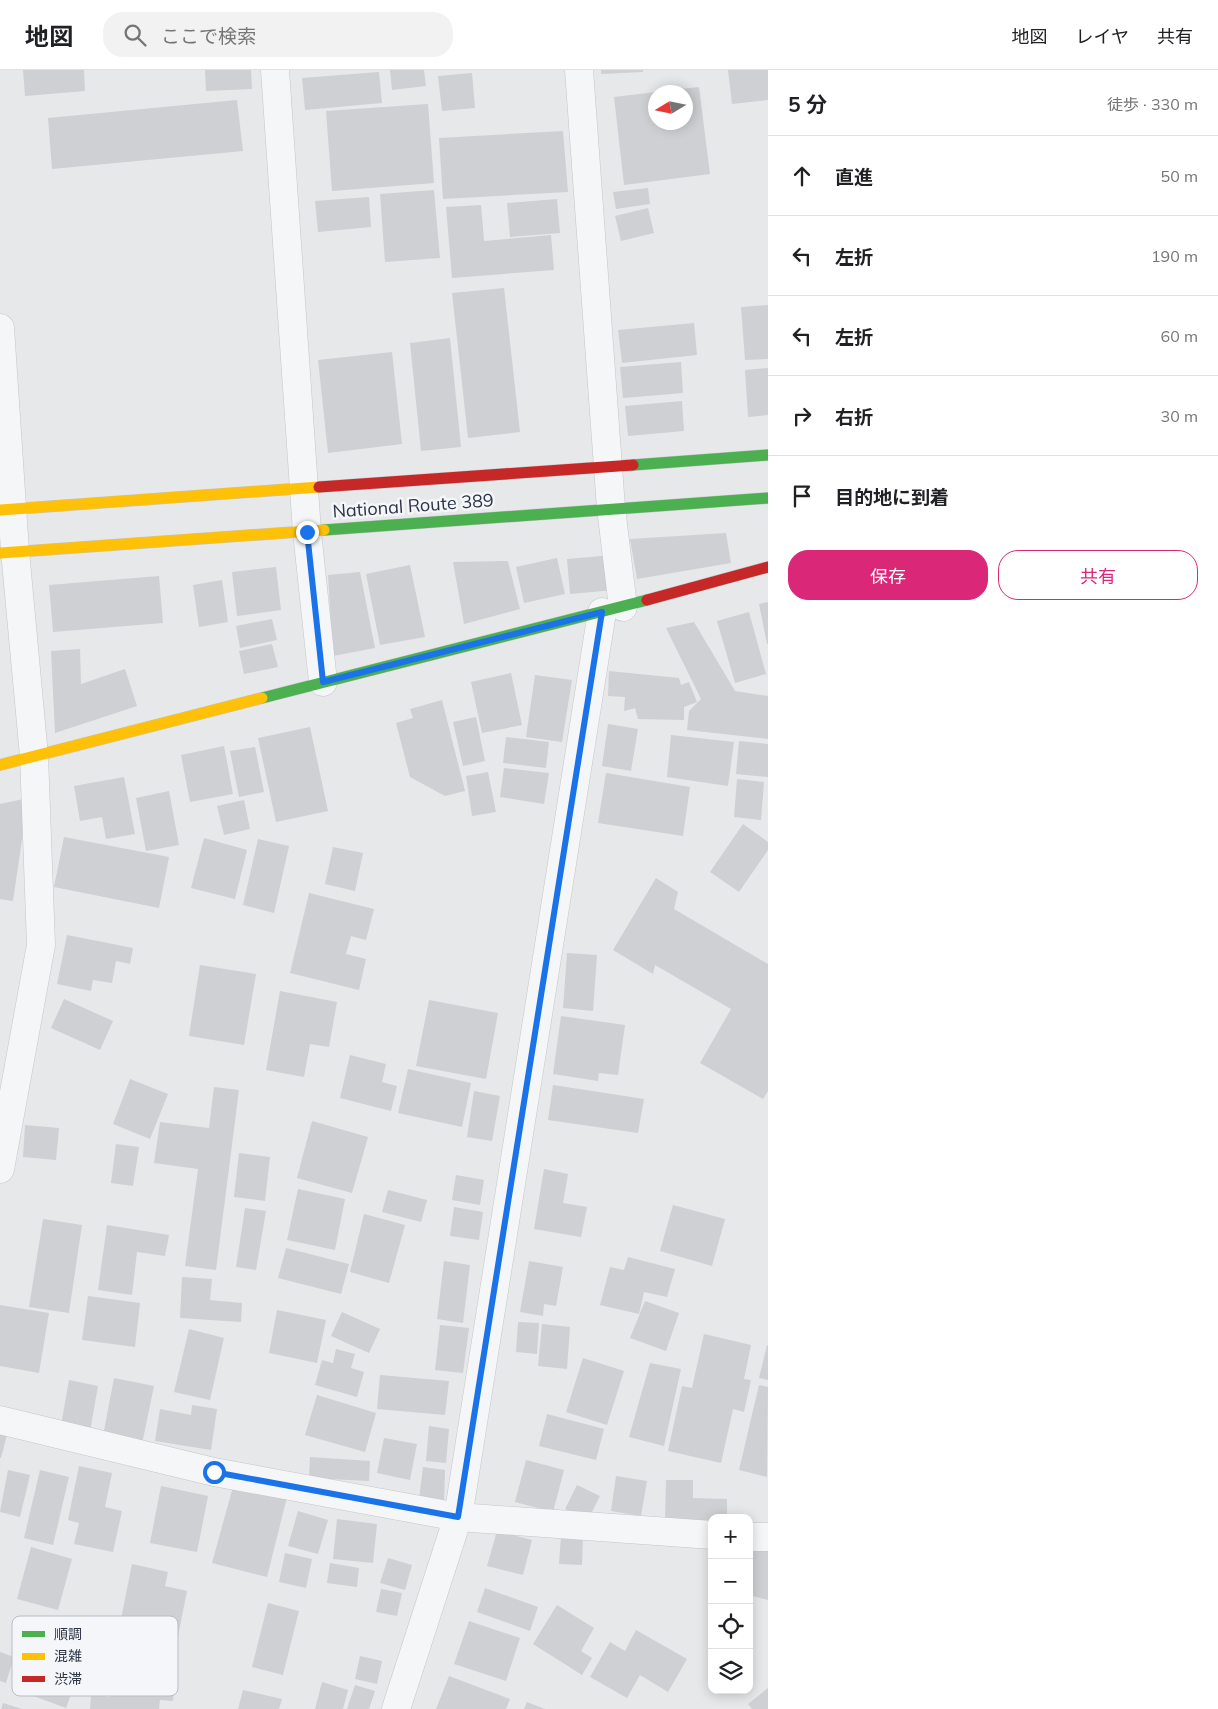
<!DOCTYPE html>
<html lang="ja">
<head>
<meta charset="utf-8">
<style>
	:root { --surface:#fff; --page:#f2f2f2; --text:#202124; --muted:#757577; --line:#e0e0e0; --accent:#db2777 }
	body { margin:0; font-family:Mulish,"Noto Sans JP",sans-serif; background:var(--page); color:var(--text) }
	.controls { position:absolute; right:15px; bottom:15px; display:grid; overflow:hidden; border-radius:10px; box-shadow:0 2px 12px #0003 }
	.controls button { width:45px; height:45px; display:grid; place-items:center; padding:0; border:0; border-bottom:1px solid var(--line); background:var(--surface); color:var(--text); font:25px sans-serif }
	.compass { position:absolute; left:648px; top:15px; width:45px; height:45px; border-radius:50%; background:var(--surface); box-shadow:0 2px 12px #0003; rotate:260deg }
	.stop { position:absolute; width:15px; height:15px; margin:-11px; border:4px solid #1a73e8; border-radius:50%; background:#fff }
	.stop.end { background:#1a73e8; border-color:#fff; box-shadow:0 1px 5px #0008 }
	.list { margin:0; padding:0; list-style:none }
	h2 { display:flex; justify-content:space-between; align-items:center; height:65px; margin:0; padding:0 20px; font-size:21px }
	h2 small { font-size:16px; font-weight:400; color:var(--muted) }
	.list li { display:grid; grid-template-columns:32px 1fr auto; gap:15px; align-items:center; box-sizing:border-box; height:80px; padding:0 20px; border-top:1px solid var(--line) }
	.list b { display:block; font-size:19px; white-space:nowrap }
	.list em { font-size:16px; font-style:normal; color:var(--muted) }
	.actions { display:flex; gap:10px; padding:15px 20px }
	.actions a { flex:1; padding:11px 0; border:1px solid var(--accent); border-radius:20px; text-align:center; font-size:18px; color:var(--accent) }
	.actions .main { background:var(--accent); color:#fff }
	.icon { flex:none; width:28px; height:28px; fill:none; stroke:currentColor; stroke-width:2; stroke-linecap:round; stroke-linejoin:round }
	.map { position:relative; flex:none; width:768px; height:1639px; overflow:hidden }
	header { display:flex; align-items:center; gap:30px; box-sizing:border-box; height:70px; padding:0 25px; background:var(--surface); border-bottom:1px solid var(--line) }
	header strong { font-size:24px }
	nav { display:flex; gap:28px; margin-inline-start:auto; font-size:18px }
	.search { width:350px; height:45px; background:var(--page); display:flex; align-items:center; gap:12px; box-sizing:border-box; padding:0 18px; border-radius:20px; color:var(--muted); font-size:19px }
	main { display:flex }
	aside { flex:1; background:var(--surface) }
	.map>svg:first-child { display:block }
	.building { fill:#ced0d3 }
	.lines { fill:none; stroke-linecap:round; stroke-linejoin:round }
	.street-casing { stroke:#c4c6c8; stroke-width:29 }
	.fast-casing { stroke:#c4c6c8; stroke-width:12 }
	.slow-casing { stroke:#c4c6c8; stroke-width:12 }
	.jam-casing { stroke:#c4c6c8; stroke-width:12 }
	.street { stroke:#f5f6f7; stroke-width:28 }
	.fast { stroke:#4caf50; stroke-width:11 }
	.slow { stroke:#ffc107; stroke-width:11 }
	.jam { stroke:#c62828; stroke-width:11 }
	.route { stroke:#1a73e8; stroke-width:6 }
	.labels { text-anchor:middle; stroke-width:5; stroke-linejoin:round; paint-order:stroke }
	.street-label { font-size:18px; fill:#2b3445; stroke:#f4f6f9 }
	.key { fill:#f4f6f9; stroke:#b8bcc3; stroke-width:1 }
	.key-label { font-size:14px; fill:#2b3445 }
</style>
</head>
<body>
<header>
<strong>地図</strong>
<div class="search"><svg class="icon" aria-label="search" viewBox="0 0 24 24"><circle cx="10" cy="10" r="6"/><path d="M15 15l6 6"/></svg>ここで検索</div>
<nav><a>地図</a><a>レイヤ</a><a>共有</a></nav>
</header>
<main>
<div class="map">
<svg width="768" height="1639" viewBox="0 0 768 1639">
	<rect width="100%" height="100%" fill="#e6e8ea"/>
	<g class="building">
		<path d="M 23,0 L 84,0 L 85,21 L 25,26 Z"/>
		<path d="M 205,0 L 251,0 L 252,19 L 206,21 Z"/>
		<path d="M 390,0 L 424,0 L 426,16 L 392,20 Z"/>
		<path d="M 601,0 L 643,0 L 643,2 L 601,4 Z"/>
		<path d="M 728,0 L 768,0 L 768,30 L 732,34 Z"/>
		<path d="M 379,2 L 382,33 L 305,40 L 302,8 Z"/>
		<path d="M 472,3 L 475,38 L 442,41 L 438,6 Z"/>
		<path d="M 699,17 L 710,104 L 624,115 L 614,27 L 656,22 L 656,52 L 686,52 L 686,22 L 662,21 Z"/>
		<path d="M 237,30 L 243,81 L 52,99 L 48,48 Z"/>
		<path d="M 428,34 L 434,113 L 332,121 L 326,41 Z"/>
		<path d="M 563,61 L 568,122 L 443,129 L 439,68 Z"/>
		<path d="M 648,118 L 650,134 L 616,139 L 613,122 Z"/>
		<path d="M 434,120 L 440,188 L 385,192 L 380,124 Z"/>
		<path d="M 369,127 L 371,157 L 318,162 L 315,131 Z"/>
		<path d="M 557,129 L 560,163 L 510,167 L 507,133 Z"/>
		<path d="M 481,135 L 484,171 L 551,165 L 554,200 L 452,208 L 446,137 Z"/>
		<path d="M 648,138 L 654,163 L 621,171 L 615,146 Z"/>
		<path d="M 504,218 L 520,362 L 468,368 L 452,223 Z"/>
		<path d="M 768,235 L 768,289 L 745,290 L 741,237 Z"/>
		<path d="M 694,253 L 697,285 L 622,293 L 618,260 Z"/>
		<path d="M 450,268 L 461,377 L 421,381 L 410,273 Z"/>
		<path d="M 392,282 L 402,374 L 328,383 L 318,290 Z"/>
		<path d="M 681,292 L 683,323 L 623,328 L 620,297 Z"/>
		<path d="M 768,298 L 768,345 L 748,347 L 745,300 Z"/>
		<path d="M 682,331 L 684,361 L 628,366 L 625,336 Z"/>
		<path d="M 726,463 L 731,493 L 637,509 L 630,469 Z"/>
		<path d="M 613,485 L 615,520 L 570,524 L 567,489 Z"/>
		<path d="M 557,488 L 565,524 L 524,533 L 516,497 Z"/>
		<path d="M 508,491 L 520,539 L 464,554 L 453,492 Z"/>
		<path d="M 410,495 L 425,567 L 380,575 L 366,504 Z"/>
		<path d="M 276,497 L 281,540 L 237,546 L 232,502 Z"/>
		<path d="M 360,502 L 375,578 L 333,586 L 328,505 Z"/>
		<path d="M 159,506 L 163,553 L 53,562 L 49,515 Z"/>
		<path d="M 222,510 L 228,552 L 199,557 L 193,515 Z"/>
		<path d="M 768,532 L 768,574 L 767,574 L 759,534 Z"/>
		<path d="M 749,542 L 766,604 L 735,613 L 717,551 Z"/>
		<path d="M 272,549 L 277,570 L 240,578 L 236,556 Z"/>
		<path d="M 694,552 L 735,621 L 768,626 L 768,669 L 687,660 L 689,641 L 701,629 L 666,558 Z"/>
		<path d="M 272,574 L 278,597 L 244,604 L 239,581 Z"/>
		<path d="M 80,579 L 81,614 L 125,599 L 137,636 L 55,663 L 51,581 Z"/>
		<path d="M 609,601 L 679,608 L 681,615 L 689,612 L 697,632 L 684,637 L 684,650 L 638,649 L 635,638 L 624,641 L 625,627 L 608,626 Z"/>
		<path d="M 511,603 L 522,655 L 482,663 L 471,612 Z"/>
		<path d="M 535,605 L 572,610 L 562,672 L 526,667 Z"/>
		<path d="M 442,630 L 465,721 L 445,726 L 410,707 L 396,653 L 413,648 L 410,639 Z"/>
		<path d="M 476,647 L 485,691 L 463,696 L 453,652 Z"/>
		<path d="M 608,654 L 638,659 L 631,701 L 602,696 Z"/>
		<path d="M 310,657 L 328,741 L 276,752 L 258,668 Z"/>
		<path d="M 671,665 L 734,672 L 728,716 L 667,707 Z"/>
		<path d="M 506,667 L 549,672 L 546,698 L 503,693 Z"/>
		<path d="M 739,671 L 768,674 L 768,707 L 736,704 Z"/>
		<path d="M 224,676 L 233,724 L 190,732 L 181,685 Z"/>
		<path d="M 255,677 L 264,722 L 239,727 L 230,681 Z"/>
		<path d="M 504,698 L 549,703 L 544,734 L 500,727 Z"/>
		<path d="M 488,702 L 496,742 L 472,746 L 466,706 Z"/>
		<path d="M 606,703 L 690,717 L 683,766 L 598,753 Z"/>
		<path d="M 124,707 L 135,764 L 106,769 L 102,747 L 80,751 L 74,716 Z"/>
		<path d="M 737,709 L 764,712 L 761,750 L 734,747 Z"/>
		<path d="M 169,721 L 179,775 L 146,781 L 136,728 Z"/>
		<path d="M 28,728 L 13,831 L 0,829 L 0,734 Z"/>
		<path d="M 244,730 L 250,759 L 224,765 L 217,736 Z"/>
		<path d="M 743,754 L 768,772 L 768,780 L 739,822 L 710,802 Z"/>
		<path d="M 64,767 L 169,787 L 159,838 L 54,817 Z"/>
		<path d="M 204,768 L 247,780 L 235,829 L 191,818 Z"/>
		<path d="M 258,769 L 289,776 L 274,843 L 243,835 Z"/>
		<path d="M 333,777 L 363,783 L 355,821 L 325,814 Z"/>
		<path d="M 656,808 L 678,822 L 674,839 L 768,894 L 768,1021 L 763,1029 L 700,993 L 731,939 L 655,895 L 653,904 L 613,880 Z"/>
		<path d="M 309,823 L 374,839 L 366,870 L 351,866 L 346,884 L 366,889 L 359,920 L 290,903 Z"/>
		<path d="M 67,865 L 133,878 L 130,894 L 116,891 L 112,913 L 93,910 L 91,921 L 57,914 Z"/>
		<path d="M 567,883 L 597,885 L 593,941 L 563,938 Z"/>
		<path d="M 200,895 L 256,904 L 244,975 L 189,966 Z"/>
		<path d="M 280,921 L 337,932 L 329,977 L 310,974 L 304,1007 L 266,1000 Z"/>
		<path d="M 64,929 L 113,951 L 100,980 L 51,958 Z"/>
		<path d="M 429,930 L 498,943 L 486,1009 L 416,996 Z"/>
		<path d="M 561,946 L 625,955 L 618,1005 L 599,1003 L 598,1011 L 553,1004 Z"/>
		<path d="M 350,985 L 386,994 L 382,1012 L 397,1016 L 391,1041 L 340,1028 Z"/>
		<path d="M 408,999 L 471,1013 L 462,1057 L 398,1043 Z"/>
		<path d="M 130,1009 L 168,1024 L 150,1069 L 113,1054 Z"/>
		<path d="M 553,1015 L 644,1029 L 638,1063 L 548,1050 Z"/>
		<path d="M 214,1017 L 239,1020 L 216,1200 L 185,1196 L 198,1099 L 154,1093 L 160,1052 L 209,1058 Z"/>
		<path d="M 474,1021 L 500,1026 L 492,1071 L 467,1067 Z"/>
		<path d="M 312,1051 L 368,1067 L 352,1123 L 297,1108 Z"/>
		<path d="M 25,1055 L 59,1058 L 56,1090 L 23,1087 Z"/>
		<path d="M 116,1074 L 139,1077 L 133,1116 L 111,1113 Z"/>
		<path d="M 239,1083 L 270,1087 L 265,1131 L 234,1127 Z"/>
		<path d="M 544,1099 L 568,1104 L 563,1133 L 587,1137 L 581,1167 L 534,1159 Z"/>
		<path d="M 456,1105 L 484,1110 L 480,1135 L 452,1130 Z"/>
		<path d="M 298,1119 L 345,1129 L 335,1180 L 287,1170 Z"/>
		<path d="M 388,1120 L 427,1130 L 421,1152 L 382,1142 Z"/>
		<path d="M 673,1135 L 725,1149 L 712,1196 L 660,1181 Z"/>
		<path d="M 454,1137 L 483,1142 L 479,1170 L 450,1166 Z"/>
		<path d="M 245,1138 L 266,1141 L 256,1200 L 236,1197 Z"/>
		<path d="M 364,1144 L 405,1155 L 389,1213 L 350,1202 Z"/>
		<path d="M 43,1149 L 82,1155 L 69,1243 L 29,1237 Z"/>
		<path d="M 107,1155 L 169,1165 L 165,1186 L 137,1182 L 132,1225 L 98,1220 Z"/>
		<path d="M 286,1178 L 349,1194 L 341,1224 L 278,1208 Z"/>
		<path d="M 628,1187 L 675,1199 L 667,1227 L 644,1222 L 639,1244 L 600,1235 L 610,1197 L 624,1200 Z"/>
		<path d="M 444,1191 L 470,1195 L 463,1253 L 437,1249 Z"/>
		<path d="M 529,1191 L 563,1197 L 556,1236 L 544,1234 L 543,1246 L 520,1242 Z"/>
		<path d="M 182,1207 L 212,1209 L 210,1230 L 242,1233 L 241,1252 L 180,1248 Z"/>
		<path d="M 88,1226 L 140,1233 L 135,1277 L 82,1270 Z"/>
		<path d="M 645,1231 L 679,1243 L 666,1281 L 630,1268 Z"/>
		<path d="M 0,1235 L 49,1243 L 39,1303 L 0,1296 Z"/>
		<path d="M 277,1240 L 326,1250 L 317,1293 L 269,1283 Z"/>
		<path d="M 342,1242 L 380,1259 L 369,1283 L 331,1266 Z"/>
		<path d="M 518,1252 L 539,1253 L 537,1284 L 516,1282 Z"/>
		<path d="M 542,1254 L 570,1257 L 567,1299 L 538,1296 Z"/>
		<path d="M 440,1255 L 469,1258 L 463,1303 L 435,1300 Z"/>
		<path d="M 189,1259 L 224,1268 L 210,1330 L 174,1322 Z"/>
		<path d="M 704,1264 L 751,1275 L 744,1309 L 751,1310 L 744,1342 L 733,1339 L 721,1393 L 668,1381 L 682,1316 L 692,1318 Z"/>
		<path d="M 767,1275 L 768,1275 L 768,1310 L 759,1308 Z"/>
		<path d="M 336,1279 L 355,1284 L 351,1298 L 364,1302 L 357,1327 L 315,1315 L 322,1290 L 333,1293 Z"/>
		<path d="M 583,1288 L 624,1301 L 607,1355 L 566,1342 Z"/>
		<path d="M 650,1293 L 681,1299 L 664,1376 L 629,1367 Z"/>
		<path d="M 380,1305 L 449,1311 L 445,1345 L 377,1339 Z"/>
		<path d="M 114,1308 L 154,1316 L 142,1374 L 103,1366 Z"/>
		<path d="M 69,1310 L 98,1316 L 89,1367 L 60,1361 Z"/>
		<path d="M 759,1315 L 768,1317 L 767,1407 L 739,1400 Z"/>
		<path d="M 317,1325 L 376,1343 L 365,1382 L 305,1365 Z"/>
		<path d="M 192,1335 L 217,1339 L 211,1380 L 155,1371 L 160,1339 L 191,1345 Z"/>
		<path d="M 547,1344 L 604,1359 L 596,1390 L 539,1376 Z"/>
		<path d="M 0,1351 L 10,1353 L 1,1388 L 0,1388 Z"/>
		<path d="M 429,1356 L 449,1359 L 446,1393 L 426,1391 Z"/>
		<path d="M 384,1368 L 417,1374 L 410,1410 L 377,1403 Z"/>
		<path d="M 310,1387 L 370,1391 L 369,1411 L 309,1408 Z"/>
		<path d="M 526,1390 L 564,1400 L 553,1442 L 515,1432 Z"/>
		<path d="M 79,1396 L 112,1403 L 105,1437 L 122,1441 L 113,1482 L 74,1474 L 79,1453 L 68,1450 Z"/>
		<path d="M 423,1397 L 445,1400 L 444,1432 L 419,1429 Z"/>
		<path d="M 8,1400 L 30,1405 L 20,1447 L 0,1442 Z"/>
		<path d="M 40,1400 L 69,1407 L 53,1475 L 24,1468 Z"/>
		<path d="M 616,1406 L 647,1411 L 641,1446 L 611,1441 Z"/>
		<path d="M 666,1410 L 693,1410 L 693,1428 L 727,1429 L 727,1448 L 712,1448 L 712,1451 L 665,1450 Z"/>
		<path d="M 234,1413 L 287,1427 L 267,1507 L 212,1493 Z"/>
		<path d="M 577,1415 L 600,1426 L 588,1450 L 565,1439 Z"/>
		<path d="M 161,1416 L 208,1426 L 197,1482 L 150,1473 Z"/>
		<path d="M 298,1441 L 328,1450 L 318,1484 L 288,1476 Z"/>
		<path d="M 337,1449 L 377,1454 L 373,1493 L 333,1489 Z"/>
		<path d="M 497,1461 L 532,1470 L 523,1505 L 487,1496 Z"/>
		<path d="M 561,1466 L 583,1467 L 582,1495 L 559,1494 Z"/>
		<path d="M 31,1477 L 72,1489 L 58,1540 L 17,1529 Z"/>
		<path d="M 749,1479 L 768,1480 L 768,1530 L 749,1525 Z"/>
		<path d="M 285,1483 L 312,1489 L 306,1518 L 279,1512 Z"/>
		<path d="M 388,1488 L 412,1495 L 405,1520 L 380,1513 Z"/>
		<path d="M 330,1493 L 359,1498 L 357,1517 L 327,1513 Z"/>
		<path d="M 132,1494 L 168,1502 L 165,1516 L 187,1521 L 175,1581 L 117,1569 Z"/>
		<path d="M 485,1518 L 538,1537 L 530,1561 L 477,1542 Z"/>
		<path d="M 381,1519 L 402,1523 L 397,1546 L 376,1542 Z"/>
		<path d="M 268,1533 L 299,1541 L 283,1605 L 252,1597 Z"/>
		<path d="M 557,1535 L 594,1558 L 581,1581 L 592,1588 L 582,1605 L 533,1574 Z"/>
		<path d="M 469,1551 L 520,1568 L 506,1611 L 454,1594 Z"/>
		<path d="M 636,1560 L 687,1589 L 668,1622 L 640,1605 L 627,1628 L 590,1607 L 610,1572 L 625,1581 Z"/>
		<path d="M 39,1568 L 86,1584 L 66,1638 L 20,1621 Z"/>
		<path d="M 0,1582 L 14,1587 L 6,1613 L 0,1611 Z"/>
		<path d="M 360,1586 L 382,1591 L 377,1614 L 355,1609 Z"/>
		<path d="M 113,1602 L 175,1608 L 173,1631 L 160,1630 L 159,1639 L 90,1639 L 91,1625 L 111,1627 Z"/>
		<path d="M 449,1606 L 510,1629 L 506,1639 L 436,1639 Z"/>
		<path d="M 322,1612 L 348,1620 L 343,1639 L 315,1639 Z"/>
		<path d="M 355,1615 L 375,1621 L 369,1639 L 347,1639 Z"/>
		<path d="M 768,1618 L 768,1639 L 752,1639 L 748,1634 Z"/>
		<path d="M 243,1620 L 282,1629 L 279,1639 L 238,1639 Z"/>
		<path d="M 527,1632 L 545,1639 L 524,1639 Z"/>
		<path d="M 3,1633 L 22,1639 L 1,1639 Z"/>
	</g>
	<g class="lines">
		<g class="street-casing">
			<g id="street">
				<path d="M 275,0 L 307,462 L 323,612"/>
				<path d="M 579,0 L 611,438 L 623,537"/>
				<path d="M 0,258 L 15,481 L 34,686 L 41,875 L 0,1099"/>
				<path d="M 0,1350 L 214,1402 L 458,1447 L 712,1465"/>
				<path d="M 749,1467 L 768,1467"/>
				<path d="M 396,1639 L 458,1447 L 602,542"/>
			</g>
		</g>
		<g class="fast-casing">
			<g id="fast">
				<path d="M 633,395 L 768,385"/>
				<path d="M 324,460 L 768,428"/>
				<path d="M 262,628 L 647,530"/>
			</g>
		</g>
		<g class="slow-casing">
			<g id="slow">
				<path d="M 0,440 L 319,417"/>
				<path d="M 0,483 L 324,460"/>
				<path d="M 0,695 L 262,628"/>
			</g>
		</g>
		<g class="jam-casing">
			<g id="jam">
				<path d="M 319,417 L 633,395"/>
				<path d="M 647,530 L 768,497"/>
			</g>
		</g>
		<use href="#street" class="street"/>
		<use href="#fast" class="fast"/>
		<use href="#slow" class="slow"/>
		<use href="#jam" class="jam"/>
	</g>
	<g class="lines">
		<path class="route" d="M 214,1402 L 458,1447 L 602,542 L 323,612 L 307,462"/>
	</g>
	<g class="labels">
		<g class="street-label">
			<text transform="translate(413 436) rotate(-4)" y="6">National Route 389</text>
		</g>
	</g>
	<rect x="12" y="1546" width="166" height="80" rx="8" class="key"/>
	<rect x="22" y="1561" width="23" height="6" fill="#4caf50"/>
	<rect x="22" y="1583" width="23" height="7" fill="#ffc107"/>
	<rect x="22" y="1606" width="23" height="6" fill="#c62828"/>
	<g class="key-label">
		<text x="54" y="1569">順調</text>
		<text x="54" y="1591">混雑</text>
		<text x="54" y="1614">渋滞</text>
	</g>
</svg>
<div class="controls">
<button>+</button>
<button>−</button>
<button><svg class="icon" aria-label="locate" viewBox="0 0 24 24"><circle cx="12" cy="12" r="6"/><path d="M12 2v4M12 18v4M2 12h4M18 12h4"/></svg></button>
<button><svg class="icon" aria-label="layers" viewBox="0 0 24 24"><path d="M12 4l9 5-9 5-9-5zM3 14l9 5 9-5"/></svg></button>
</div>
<svg class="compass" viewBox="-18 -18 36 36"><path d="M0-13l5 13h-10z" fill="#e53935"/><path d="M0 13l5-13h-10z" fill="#757577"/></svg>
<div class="stop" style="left:214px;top:1402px"></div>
<div class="stop end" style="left:307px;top:462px"></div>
</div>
<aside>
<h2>5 分<small>徒歩 · 330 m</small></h2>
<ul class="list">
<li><svg class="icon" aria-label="ahead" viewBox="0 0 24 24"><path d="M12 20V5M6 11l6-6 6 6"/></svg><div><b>直進</b></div><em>50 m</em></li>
<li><svg class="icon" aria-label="left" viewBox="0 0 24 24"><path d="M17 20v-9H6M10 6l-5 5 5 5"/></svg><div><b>左折</b></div><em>190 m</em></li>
<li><svg class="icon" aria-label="left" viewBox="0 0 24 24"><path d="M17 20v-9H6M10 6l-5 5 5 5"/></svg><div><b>左折</b></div><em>60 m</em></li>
<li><svg class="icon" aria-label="right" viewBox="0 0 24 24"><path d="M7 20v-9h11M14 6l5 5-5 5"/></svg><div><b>右折</b></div><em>30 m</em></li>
<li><svg class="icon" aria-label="arrive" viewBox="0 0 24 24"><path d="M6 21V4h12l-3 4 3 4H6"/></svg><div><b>目的地に到着</b></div></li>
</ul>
<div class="actions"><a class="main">保存</a><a>共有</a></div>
</aside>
</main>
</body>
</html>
